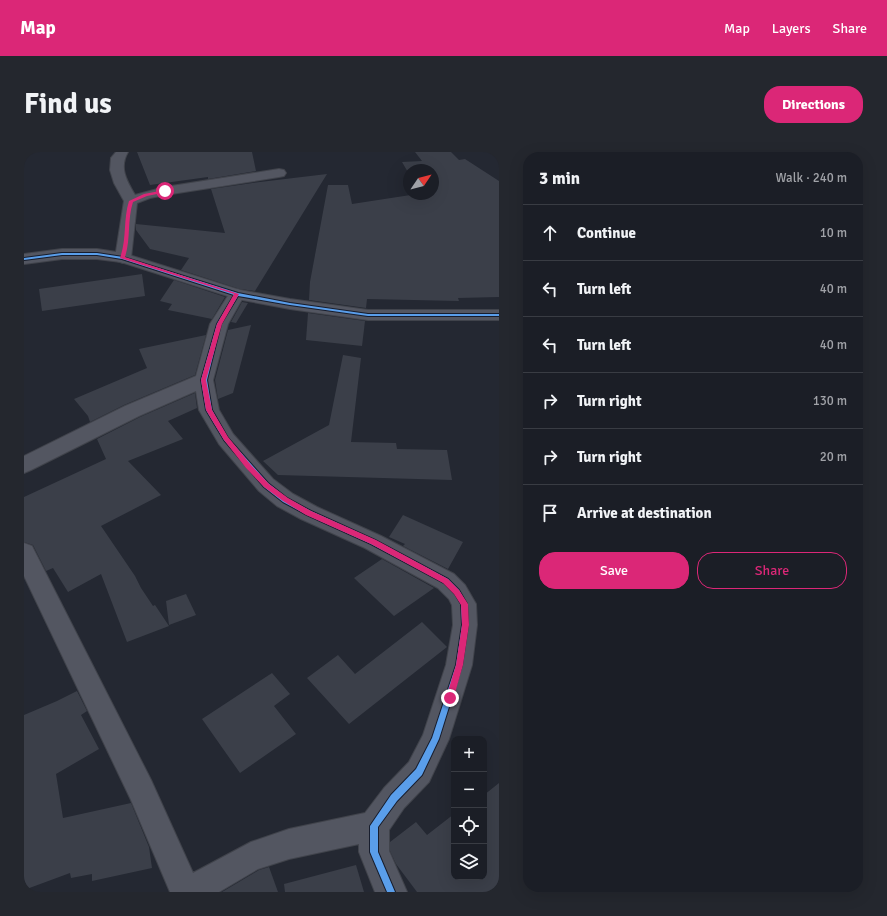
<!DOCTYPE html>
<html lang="en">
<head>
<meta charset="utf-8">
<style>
	:root { --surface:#1b1e26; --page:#24272e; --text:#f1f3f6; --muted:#a0a2a7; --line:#393c43; --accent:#db2777 }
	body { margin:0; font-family:Signika,sans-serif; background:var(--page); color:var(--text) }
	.controls { position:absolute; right:12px; bottom:12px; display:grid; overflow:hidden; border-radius:8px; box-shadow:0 4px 16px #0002 }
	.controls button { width:36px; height:36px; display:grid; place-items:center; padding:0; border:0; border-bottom:1px solid var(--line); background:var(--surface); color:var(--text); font:20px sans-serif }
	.compass { position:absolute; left:379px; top:12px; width:36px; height:36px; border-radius:50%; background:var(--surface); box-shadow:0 4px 16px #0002; rotate:55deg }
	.stop { position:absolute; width:12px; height:12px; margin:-9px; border:3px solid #db2777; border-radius:50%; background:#fff }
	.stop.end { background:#db2777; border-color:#fff; box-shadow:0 1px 4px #0008 }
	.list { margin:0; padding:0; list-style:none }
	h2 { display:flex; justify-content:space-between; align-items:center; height:52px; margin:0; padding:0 16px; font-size:17px }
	h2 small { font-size:13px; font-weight:400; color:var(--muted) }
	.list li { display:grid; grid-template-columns:26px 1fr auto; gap:12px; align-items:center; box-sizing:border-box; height:56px; padding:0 16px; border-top:1px solid var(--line) }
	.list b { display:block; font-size:15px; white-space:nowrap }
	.list em { font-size:13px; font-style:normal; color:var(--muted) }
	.actions { display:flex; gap:8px; padding:12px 16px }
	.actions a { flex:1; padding:9px 0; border:1px solid var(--accent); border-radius:16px; text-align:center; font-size:14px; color:var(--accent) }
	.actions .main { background:var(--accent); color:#fff }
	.icon { flex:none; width:22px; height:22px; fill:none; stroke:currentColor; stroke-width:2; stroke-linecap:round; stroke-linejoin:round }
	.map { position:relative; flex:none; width:475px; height:740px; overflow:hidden; border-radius:16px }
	header { display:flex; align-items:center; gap:24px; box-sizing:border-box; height:56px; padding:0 20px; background:var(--accent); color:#fff }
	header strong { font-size:19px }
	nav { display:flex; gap:22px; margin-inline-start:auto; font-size:14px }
	.intro { display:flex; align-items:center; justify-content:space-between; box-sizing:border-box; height:96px; padding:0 24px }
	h1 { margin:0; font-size:28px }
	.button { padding:10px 18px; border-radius:16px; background:var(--accent); color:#fff; font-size:14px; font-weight:700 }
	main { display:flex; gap:24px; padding:0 24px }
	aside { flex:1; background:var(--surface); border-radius:16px; box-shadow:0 4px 16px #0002 }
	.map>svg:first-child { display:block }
	.building { fill:#3b3f49 }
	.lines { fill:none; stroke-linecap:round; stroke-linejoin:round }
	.minor-casing { stroke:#40434b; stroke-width:2 }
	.tertiary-casing { stroke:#40434b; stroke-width:2 }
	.minor { fill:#535661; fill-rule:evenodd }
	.tertiary { fill:#535661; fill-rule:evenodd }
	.cycleway-casing { stroke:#171d2d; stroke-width:2 }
	.cycleway { fill:#5a9eea; fill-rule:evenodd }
	.route { fill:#db2777 }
</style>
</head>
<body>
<header>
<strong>Map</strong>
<nav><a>Map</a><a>Layers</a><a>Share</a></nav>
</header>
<div class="intro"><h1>Find us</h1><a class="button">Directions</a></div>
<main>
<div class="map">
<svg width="475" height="740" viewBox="0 0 475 740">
	<rect width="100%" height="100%" fill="#242832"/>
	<g class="building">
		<path d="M 113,0 L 228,0 L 232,19 L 184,27 L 184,25 L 126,33 Z"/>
		<path d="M 391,0 L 427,0 L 435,8 L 441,7 L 475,29 L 475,145 L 434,146 L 435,149 L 343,147 L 342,156 L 285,148 L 286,130 L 304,33 L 324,33 L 328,52 L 393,42 L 409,42 L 409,18 L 385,18 L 385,22 L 378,10 L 398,9 Z"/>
		<path d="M 303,22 L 231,139 L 216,137 L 157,118 L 165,106 L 126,97 L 112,78 L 112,72 L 201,81 L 187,37 L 236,30 Z"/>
		<path d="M 118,122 L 121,144 L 18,159 L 15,137 Z"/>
		<path d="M 150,128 L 201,145 L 188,167 L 144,158 L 148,152 L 136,149 Z"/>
		<path d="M 218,150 L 224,151 L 212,171 L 207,170 Z"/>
		<path d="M 284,161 L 341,169 L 338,194 L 282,188 Z"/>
		<path d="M 227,173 L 209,241 L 194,247 L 191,228 L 204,178 Z"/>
		<path d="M 182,183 L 171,223 L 100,253 L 66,270 L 64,264 L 50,247 L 123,216 L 115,197 Z"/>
		<path d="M 319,203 L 337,206 L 327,290 L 372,291 L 373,297 L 423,298 L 428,328 L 254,323 L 239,309 L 305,273 Z"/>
		<path d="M 171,241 L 173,256 L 144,269 L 159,287 L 104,309 L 137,343 L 77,374 L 111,424 L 117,436 L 129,454 L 131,453 L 145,474 L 103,490 L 77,422 L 44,440 L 29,416 L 22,419 L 9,393 L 0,390 L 0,345 L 82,307 L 73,287 L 116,265 Z"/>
		<path d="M 379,363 L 439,390 L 424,417 L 379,394 L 381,392 L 365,385 Z"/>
		<path d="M 358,407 L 410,436 L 370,464 L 330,426 Z"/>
		<path d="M 162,442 L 172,463 L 145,473 L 142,449 Z"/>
		<path d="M 398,470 L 423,495 L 325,572 L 283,526 L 314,503 L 331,522 Z"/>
		<path d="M 248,521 L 266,542 L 250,554 L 272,582 L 216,621 L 178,567 Z"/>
		<path d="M 53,539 L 63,559 L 57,563 L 75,597 L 32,622 L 39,666 L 107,651 L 125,695 L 128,716 L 68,729 L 68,722 L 47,726 L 46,721 L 0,738 L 0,563 L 33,549 Z"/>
		<path d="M 475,631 L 475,740 L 393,740 L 372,712 L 366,699 L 366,690 L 392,670 L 403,683 L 430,662 L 430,725 L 460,725 L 460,643 Z"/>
		<path d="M 332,713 L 340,740 L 261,740 L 260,732 Z"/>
		<path d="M 245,715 L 254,740 L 198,740 L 235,718 Z"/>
	</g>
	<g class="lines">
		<g class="minor-casing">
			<g id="minor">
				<path d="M 92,0 L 104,0 C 95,15 102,28 111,43 L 141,35 L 255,17 L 260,18 L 262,21 L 260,24 L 255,25 L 141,43 L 126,46 L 113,51 L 107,106 L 105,109 L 99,111 L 93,109 L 91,106 L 100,49 L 90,31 L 86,18 L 87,6 Z"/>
				<path d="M 213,137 L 219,139 L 221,142 L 204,172 L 189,228 L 195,258 L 209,282 L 249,327 L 269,342 L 293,355 L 357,384 L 430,422 L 441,433 L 452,452 L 453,473 L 448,513 L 425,587 L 405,630 L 380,656 L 365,678 L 365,699 L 383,740 L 351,740 L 335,700 L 335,692 L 265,707 L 234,717 L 195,740 L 146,740 L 107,648 L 0,424 L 0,391 L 8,394 L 11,400 L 127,628 L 169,721 L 227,690 L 265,677 L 341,661 L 360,636 L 385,610 L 399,583 L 422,513 L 429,473 L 428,453 L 425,447 L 414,436 L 341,396 L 277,367 L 253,354 L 235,339 L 195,292 L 175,258 L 172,239 L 115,264 L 7,318 L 0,321 L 0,304 L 101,254 L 172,224 L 186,172 L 207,139 Z"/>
			</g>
		</g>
		<g class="tertiary-casing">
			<path id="tertiary" d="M 38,97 L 73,97 L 99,101 L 216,138 L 266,147 L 344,158 L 475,158 L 475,168 L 344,168 L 266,157 L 213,147 L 97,110 L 73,107 L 38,107 L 0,112 L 0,102 Z"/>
		</g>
		<use href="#minor" class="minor"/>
		<use href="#tertiary" class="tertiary"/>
		<g class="cycleway-casing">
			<path id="cycleway" d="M 38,101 L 73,101 L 99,105 L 214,141 L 266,151 L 344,162 L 475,162 L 475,164 L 344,164 L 266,153 L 214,144 L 197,172 L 183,228 L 188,258 L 204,286 L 244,331 L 263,346 L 287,359 L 351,388 L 424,427 L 435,438 L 443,452 L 444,473 L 438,513 L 415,587 L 398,623 L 373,649 L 354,675 L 354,700 L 371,740 L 363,740 L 346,700 L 346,674 L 367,643 L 392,617 L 408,586 L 432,513 L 438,473 L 437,452 L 431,442 L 420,431 L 347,392 L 283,363 L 259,350 L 240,335 L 200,288 L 182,258 L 177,228 L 193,172 L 210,143 L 98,107 L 73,103 L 38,103 L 0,108 L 0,106 Z"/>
		</g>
		<use href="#cycleway" class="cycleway"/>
	</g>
	<path class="route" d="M 141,38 L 143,40 L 123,44 L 109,50 C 103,68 107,87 101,105 L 215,142 L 198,172 L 182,228 L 188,258 L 204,285 L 227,313 L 245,332 L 264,346 L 287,359 L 352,388 L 424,427 L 435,438 L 444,452 L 445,473 L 439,513 L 429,548 L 426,549 L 422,546 L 432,513 L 438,473 L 437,453 L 430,442 L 419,431 L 347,392 L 282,363 L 259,349 L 240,335 L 222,316 L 200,288 L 182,258 L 177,228 L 193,172 L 210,142 L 96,106 C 103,87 99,68 105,49 L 120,42 Z"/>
</svg>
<div class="controls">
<button>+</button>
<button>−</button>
<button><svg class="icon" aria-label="locate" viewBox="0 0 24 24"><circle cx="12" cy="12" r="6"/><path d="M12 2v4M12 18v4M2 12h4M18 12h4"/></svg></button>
<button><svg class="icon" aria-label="layers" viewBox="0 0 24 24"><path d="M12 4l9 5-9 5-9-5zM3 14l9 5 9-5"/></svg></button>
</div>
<svg class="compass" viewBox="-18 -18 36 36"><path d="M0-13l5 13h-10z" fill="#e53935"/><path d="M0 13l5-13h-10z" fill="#a0a2a7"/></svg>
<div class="stop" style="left:141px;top:39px"></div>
<div class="stop end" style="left:426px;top:546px"></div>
</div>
<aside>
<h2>3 min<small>Walk · 240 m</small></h2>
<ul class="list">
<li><svg class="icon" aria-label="ahead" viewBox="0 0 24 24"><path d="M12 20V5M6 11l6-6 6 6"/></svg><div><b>Continue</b></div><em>10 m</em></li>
<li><svg class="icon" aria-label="left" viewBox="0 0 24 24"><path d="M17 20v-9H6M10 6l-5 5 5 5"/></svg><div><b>Turn left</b></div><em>40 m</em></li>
<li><svg class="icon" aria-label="left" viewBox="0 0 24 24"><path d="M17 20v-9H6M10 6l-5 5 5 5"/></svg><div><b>Turn left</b></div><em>40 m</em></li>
<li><svg class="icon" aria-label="right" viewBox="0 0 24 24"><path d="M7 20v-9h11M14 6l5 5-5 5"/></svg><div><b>Turn right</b></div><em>130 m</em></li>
<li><svg class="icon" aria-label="right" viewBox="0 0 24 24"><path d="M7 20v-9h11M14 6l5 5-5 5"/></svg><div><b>Turn right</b></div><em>20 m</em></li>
<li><svg class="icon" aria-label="arrive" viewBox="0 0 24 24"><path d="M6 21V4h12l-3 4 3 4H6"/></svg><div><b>Arrive at destination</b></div></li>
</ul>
<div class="actions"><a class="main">Save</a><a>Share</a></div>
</aside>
</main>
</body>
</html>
